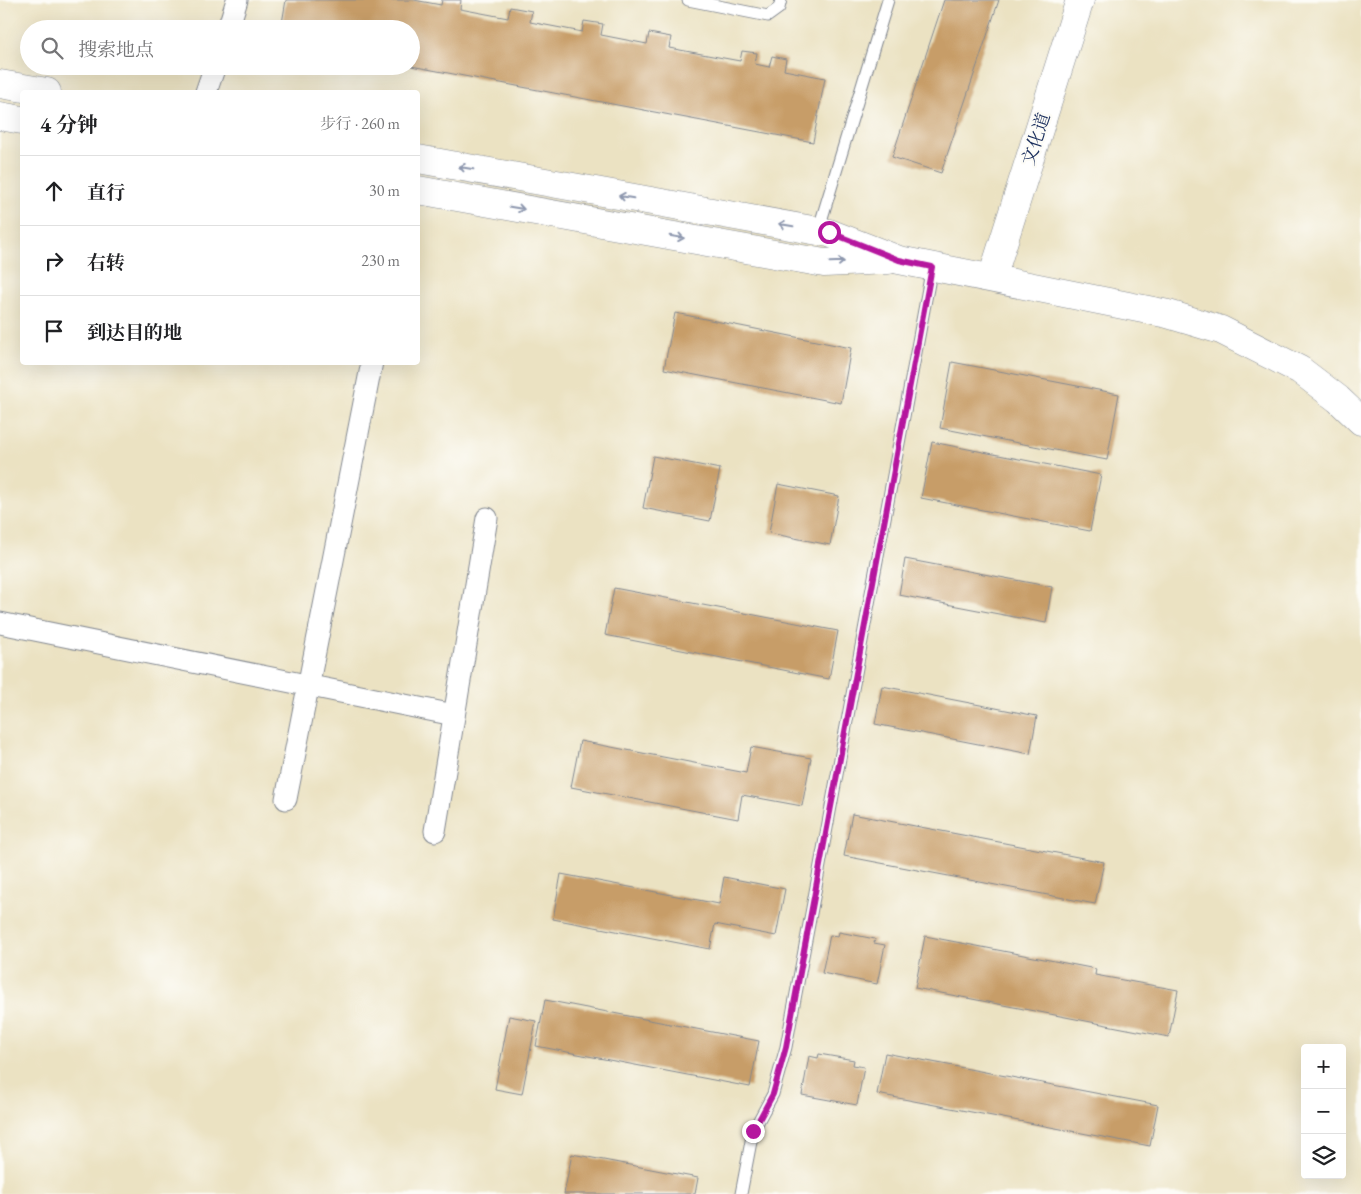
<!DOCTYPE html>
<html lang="zh">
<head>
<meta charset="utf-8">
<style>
	:root { --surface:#fff; --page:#f2f2f2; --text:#202124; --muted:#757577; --line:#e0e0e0 }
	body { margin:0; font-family:"EB Garamond","Noto Serif SC",serif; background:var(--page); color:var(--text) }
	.controls { position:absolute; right:15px; bottom:15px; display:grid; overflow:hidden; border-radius:5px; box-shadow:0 5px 20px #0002 }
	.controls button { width:45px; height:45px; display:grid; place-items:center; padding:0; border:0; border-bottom:1px solid var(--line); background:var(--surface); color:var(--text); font:25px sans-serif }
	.stop { position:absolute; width:15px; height:15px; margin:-11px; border:4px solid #b5179e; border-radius:50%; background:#fff }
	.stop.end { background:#b5179e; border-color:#fff; box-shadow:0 1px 5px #0008 }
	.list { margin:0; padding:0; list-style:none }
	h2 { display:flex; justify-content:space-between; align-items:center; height:65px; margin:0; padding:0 20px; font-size:21px }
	h2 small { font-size:16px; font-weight:400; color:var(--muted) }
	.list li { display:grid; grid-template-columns:32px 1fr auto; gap:15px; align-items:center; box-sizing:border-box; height:70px; padding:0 20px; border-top:1px solid var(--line) }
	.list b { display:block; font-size:19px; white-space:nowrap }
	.list em { font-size:16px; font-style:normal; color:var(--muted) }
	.icon { flex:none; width:28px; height:28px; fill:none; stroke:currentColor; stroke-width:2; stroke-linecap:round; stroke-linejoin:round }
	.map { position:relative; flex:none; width:1361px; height:1194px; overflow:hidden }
	.search { position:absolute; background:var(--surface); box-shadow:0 5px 20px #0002; left:20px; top:20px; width:400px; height:55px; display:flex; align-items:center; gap:12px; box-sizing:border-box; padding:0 18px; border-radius:28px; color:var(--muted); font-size:19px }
	.panel { position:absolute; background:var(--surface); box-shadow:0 5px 20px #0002; left:20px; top:90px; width:400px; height:275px; border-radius:5px }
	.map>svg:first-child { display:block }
	.building { fill:#c79d68 }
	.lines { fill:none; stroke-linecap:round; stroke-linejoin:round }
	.service-casing { stroke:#838890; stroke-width:13 }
	.minor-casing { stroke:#838890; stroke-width:23 }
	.secondary-casing { stroke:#838890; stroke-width:29 }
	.service { stroke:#fff; stroke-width:11 }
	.minor { stroke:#fff; stroke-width:21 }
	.secondary { stroke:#fff; stroke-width:28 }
	.oneway { stroke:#8d97ae }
	.route { stroke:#b5179e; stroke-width:6 }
	.labels { text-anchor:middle; stroke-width:4.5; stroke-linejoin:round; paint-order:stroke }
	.street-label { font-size:18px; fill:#1b2f5e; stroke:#fdfcf7 }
</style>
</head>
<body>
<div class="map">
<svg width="1361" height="1194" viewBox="0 0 1361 1194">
	<rect width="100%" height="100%" fill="#fdfcf7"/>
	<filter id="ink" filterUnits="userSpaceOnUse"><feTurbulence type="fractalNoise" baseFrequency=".02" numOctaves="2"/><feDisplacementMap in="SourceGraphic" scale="10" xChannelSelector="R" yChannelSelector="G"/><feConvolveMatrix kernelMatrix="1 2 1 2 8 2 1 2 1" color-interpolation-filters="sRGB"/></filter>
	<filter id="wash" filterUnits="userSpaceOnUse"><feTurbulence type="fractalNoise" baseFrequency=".0096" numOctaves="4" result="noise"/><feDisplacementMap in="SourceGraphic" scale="20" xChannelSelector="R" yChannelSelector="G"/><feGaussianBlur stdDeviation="1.12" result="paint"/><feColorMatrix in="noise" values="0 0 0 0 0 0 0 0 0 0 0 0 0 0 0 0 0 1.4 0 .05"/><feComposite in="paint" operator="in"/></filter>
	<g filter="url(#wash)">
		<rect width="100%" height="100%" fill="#ebe2c2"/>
		<g id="blocks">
			<g class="building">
				<path d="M 286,0 L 414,0 L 441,5 L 442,0 L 461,0 L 460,9 L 508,18 L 510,7 L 532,11 L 530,22 L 582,32 L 584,21 L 603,24 L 601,35 L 647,44 L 649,33 L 671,37 L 669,48 L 740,61 L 742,51 L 757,53 L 755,64 L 769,67 L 772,56 L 786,59 L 784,70 L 825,78 L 813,142 L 411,66 L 411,29 L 281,29 Z"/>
				<path d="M 944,0 L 999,0 L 941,173 L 892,157 Z"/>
				<path d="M 675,313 L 851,348 L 841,403 L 664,369 Z"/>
				<path d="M 952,362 L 1119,394 L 1107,460 L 940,428 Z"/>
				<path d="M 932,442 L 1101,475 L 1090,531 L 921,498 Z"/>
				<path d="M 653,456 L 720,469 L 710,521 L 643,508 Z"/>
				<path d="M 778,484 L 839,496 L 830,545 L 769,533 Z"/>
				<path d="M 905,559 L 1052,587 L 1046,623 L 899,595 Z"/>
				<path d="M 614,588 L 838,631 L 829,679 L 605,635 Z"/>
				<path d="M 882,686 L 1037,716 L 1030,754 L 875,724 Z"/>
				<path d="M 580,741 L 746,773 L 751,747 L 811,758 L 802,806 L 742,795 L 738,819 L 571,787 Z"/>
				<path d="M 852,814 L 1104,862 L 1095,904 L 844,856 Z"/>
				<path d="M 561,874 L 719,904 L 724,877 L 785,889 L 776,936 L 715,924 L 710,949 L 553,919 Z"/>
				<path d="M 839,932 L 875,939 L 874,943 L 885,945 L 877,984 L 822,973 L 830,935 L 838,936 Z"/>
				<path d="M 925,936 L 1096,969 L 1095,975 L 1178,990 L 1169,1037 L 915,988 Z"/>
				<path d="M 545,1000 L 759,1041 L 750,1087 L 536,1046 Z"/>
				<path d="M 509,1016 L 536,1021 L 522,1094 L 495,1089 Z"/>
				<path d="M 885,1053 L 1158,1105 L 1150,1146 L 877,1094 Z"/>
				<path d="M 819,1054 L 854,1060 L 853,1065 L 864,1067 L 857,1105 L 802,1095 L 809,1056 L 818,1058 Z"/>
				<path d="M 572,1154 L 698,1178 L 695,1194 L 564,1194 Z"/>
			</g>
		</g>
	</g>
	<g filter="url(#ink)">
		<use href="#blocks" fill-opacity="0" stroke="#838890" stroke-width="1"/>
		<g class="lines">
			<g class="service-casing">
				<g id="service">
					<path d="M 688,0 L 768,16 L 779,8 L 781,0"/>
					<path d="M 818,231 L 888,0"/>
					<path d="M 741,1194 L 753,1131 L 773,1094 L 786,1047 L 932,267"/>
				</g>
			</g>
			<g class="minor-casing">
				<g id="minor">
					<path d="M 228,29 L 237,0"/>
					<path d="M 206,92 L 215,66"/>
					<path d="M 0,623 L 454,715"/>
					<path d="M 286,799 L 372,362"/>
					<path d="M 435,831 L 487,518"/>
				</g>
			</g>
			<g class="secondary-casing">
				<g id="secondary">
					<path d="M 0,84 L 47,92"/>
					<path d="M 0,116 L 22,120"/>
					<path d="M 418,159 L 829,233 L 899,260 L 1168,314 L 1221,330 L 1300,370 L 1338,399 L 1361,421"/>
					<path d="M 418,190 L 824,263 L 888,260"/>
					<path d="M 992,278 L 1080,0"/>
				</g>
			</g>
			<use href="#service" class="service"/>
			<use href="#minor" class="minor"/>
			<use href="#secondary" class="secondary"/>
		</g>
		<defs><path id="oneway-shaft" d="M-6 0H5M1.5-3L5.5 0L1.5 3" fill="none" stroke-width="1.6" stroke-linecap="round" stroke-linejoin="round" transform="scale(1.25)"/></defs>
		<g class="oneway">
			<use href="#oneway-shaft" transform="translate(466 168) rotate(-170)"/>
			<use href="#oneway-shaft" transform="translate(626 197) rotate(-170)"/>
			<use href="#oneway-shaft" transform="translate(517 208) rotate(10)"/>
			<use href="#oneway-shaft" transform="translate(786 225) rotate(-170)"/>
			<use href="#oneway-shaft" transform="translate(677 237) rotate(10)"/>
			<use href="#oneway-shaft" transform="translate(837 262) rotate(-2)"/>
		</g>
	</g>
	<g class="lines" filter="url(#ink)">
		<path class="route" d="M 753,1131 L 773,1094 L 786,1047 L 932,267 L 899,260 L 829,232"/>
	</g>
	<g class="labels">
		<g class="street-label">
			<text transform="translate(1036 139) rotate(-72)" y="6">文化道</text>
		</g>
	</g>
</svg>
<div class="controls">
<button>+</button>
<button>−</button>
<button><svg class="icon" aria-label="layers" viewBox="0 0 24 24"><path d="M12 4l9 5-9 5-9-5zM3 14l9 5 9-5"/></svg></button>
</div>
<div class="stop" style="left:829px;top:232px"></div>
<div class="stop end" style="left:753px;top:1131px"></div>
<div class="search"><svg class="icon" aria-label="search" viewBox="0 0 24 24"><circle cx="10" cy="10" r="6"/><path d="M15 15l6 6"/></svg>搜索地点</div>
<section class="panel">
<h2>4 分钟<small>步行 · 260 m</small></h2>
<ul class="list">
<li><svg class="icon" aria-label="ahead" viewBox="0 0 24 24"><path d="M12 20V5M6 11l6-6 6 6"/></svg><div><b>直行</b></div><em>30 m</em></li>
<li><svg class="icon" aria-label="right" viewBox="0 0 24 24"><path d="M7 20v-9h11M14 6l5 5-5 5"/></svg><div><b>右转</b></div><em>230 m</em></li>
<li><svg class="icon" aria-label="arrive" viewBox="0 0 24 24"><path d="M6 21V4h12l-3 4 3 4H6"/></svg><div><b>到达目的地</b></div></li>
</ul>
</section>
</div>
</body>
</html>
